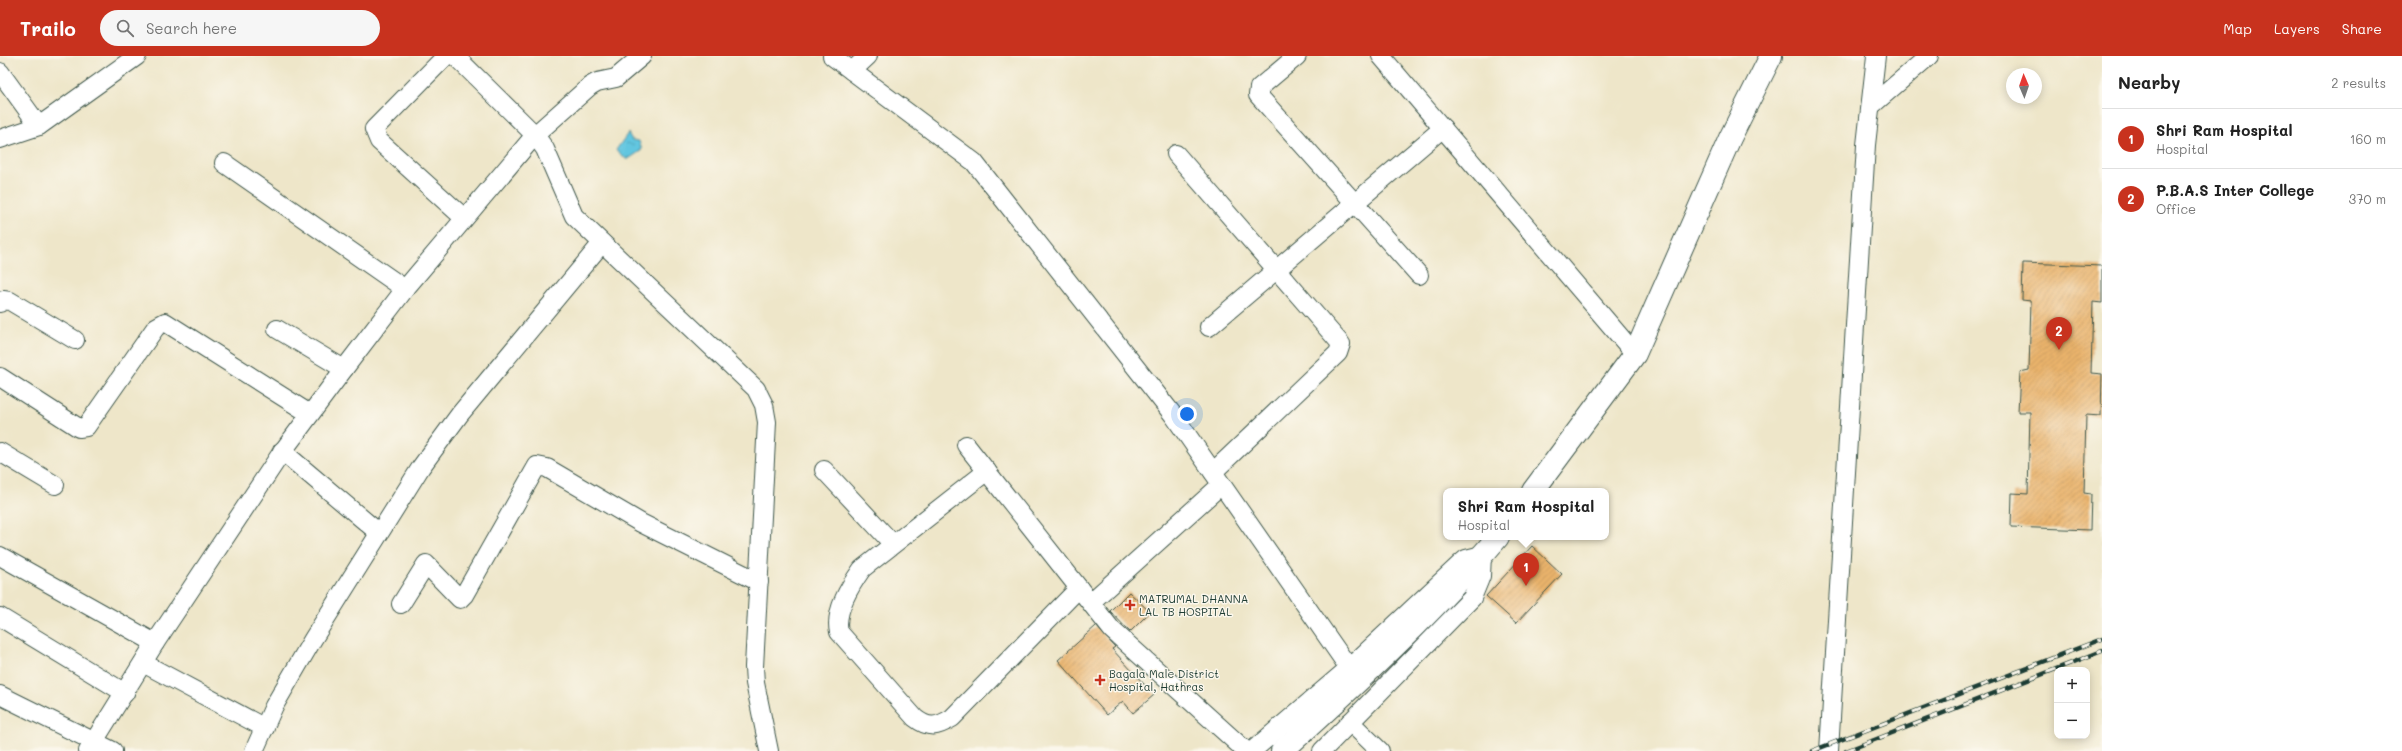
<!DOCTYPE html>
<html lang="en">
<head>
<meta charset="utf-8">
<style>
	:root { --surface:#fff; --page:#f6f6f6; --text:#222; --muted:#767676; --line:#e0e0e0; --accent:#c8321e }
	body { margin:0; font-family:Mali,sans-serif; background:var(--page); color:var(--text) }
	.controls { position:absolute; right:12px; bottom:12px; display:grid; overflow:hidden; border-radius:8px; box-shadow:0 2px 10px #0003 }
	.controls button { width:36px; height:36px; display:grid; place-items:center; padding:0; border:0; border-bottom:1px solid var(--line); background:var(--surface); color:var(--text); font:20px sans-serif }
	.compass { position:absolute; left:2006px; top:12px; width:36px; height:36px; border-radius:50%; background:var(--surface); box-shadow:0 2px 10px #0003; rotate:358deg }
	.you { position:absolute; left:1187px; top:358px; width:14px; height:14px; margin:-10px; border:3px solid #fff; border-radius:50%; background:#1a73e8; box-shadow:0 0 0 6px #1a73e833 }
	.badge { display:grid; place-items:center; width:26px; height:26px; border-radius:50%; background:var(--accent); color:#fff; font-size:13px; font-weight:700 }
	.pin { position:absolute; translate:-50% -33px; filter:drop-shadow(0 1px 2px #0008) }
	.pin::after { content:''; position:absolute; top:21px; width:14px; height:12px; background:inherit; clip-path:polygon(0 0,100% 0,50% 100%) }
	.popup { position:absolute; left:1443px; top:432px; width:166px; height:52px; box-sizing:border-box; display:grid; place-content:center; border-radius:8px; background:var(--surface); filter:drop-shadow(0 1px 3px #0005); font-size:13px; white-space:nowrap; color:var(--muted) }
	.popup b { font-size:15px; color:var(--text) }
	.popup::after { content:''; position:absolute; left:50%; top:100%; margin-left:-8px; border:8px solid transparent; border-top-color:var(--surface) }
	.list { margin:0; padding:0; list-style:none }
	h2 { display:flex; justify-content:space-between; align-items:center; height:52px; margin:0; padding:0 16px; font-size:17px }
	h2 small { font-size:13px; font-weight:400; color:var(--muted) }
	.list li { display:grid; grid-template-columns:26px 1fr auto; gap:12px; align-items:center; box-sizing:border-box; height:60px; padding:0 16px; border-top:1px solid var(--line) }
	.list b { display:block; font-size:15px; white-space:nowrap }
	.list p { margin:0; font-size:13px; white-space:nowrap; color:var(--muted) }
	.list em { font-size:13px; font-style:normal; color:var(--muted) }
	.icon { flex:none; width:22px; height:22px; fill:none; stroke:currentColor; stroke-width:2; stroke-linecap:round; stroke-linejoin:round }
	.map { position:relative; flex:none; width:2102px; height:695px; overflow:hidden }
	header { display:flex; align-items:center; gap:24px; box-sizing:border-box; height:56px; padding:0 20px; background:var(--accent); color:#fff }
	header strong { font-size:19px }
	nav { display:flex; gap:22px; margin-inline-start:auto; font-size:14px }
	.search { width:280px; height:36px; background:var(--page); display:flex; align-items:center; gap:10px; box-sizing:border-box; padding:0 14px; border-radius:22px; color:var(--muted); font-size:15px }
	main { display:flex }
	aside { flex:1; background:var(--surface) }
	.map>svg:first-child { display:block }
	.water { fill:url(#water-ripples); stroke:#40828a }
	.building { fill:url(#building-hatch) }
	.lines { fill:none; stroke-linecap:round; stroke-linejoin:round }
	.minor-casing { stroke:#3e564a; stroke-width:20 }
	.primary-casing { stroke:#3e564a; stroke-width:24 }
	.minor { stroke:#fff; stroke-width:18 }
	.primary { stroke:#fff; stroke-width:22 }
	.rail-casing { stroke:#1f3d34; stroke-width:4.5 }
	.rail { stroke:#fbf7ec; stroke-width:3; stroke-dasharray:9; stroke-linecap:butt }
	.poi-dot { fill:#c8321e; stroke:#fbf7ec; stroke-width:1.5 }
	.labels { text-anchor:middle; stroke-width:3; stroke-linejoin:round; paint-order:stroke }
	.poi-label { font-size:11px; fill:#1f3d34; stroke:#fbf7ec; text-anchor:start }
</style>
</head>
<body>
<header>
<strong>Trailo</strong>
<div class="search"><svg class="icon" aria-label="search" viewBox="0 0 24 24"><circle cx="10" cy="10" r="6"/><path d="M15 15l6 6"/></svg>Search here</div>
<nav><a>Map</a><a>Layers</a><a>Share</a></nav>
</header>
<main>
<div class="map">
<svg width="2102" height="695" viewBox="0 0 2102 695">
	<defs>
		<pattern id="water-ripples" width="26" height="14" patternUnits="userSpaceOnUse"><rect width="26" height="14" fill="#62c6e0"/><path d="M2 4q2-2 4 0t4 0M15 11q2-2 4 0t4 0" fill="none" stroke="#50a2b6"/></pattern>
		<pattern id="building-hatch" width="6" height="6" patternUnits="userSpaceOnUse"><rect width="6" height="6" fill="#eab36c"/><path d="M-1 1l2-2M0 6l6-6M5 7l2-2" fill="none" stroke="#bd935a"/></pattern>
	</defs>
	<rect width="100%" height="100%" fill="#fbf7ec"/>
	<filter id="ink" filterUnits="userSpaceOnUse"><feTurbulence type="fractalNoise" baseFrequency=".025" numOctaves="2"/><feDisplacementMap in="SourceGraphic" scale="8" xChannelSelector="R" yChannelSelector="G"/><feConvolveMatrix kernelMatrix="1 2 1 2 8 2 1 2 1" color-interpolation-filters="sRGB"/></filter>
	<filter id="wash" filterUnits="userSpaceOnUse"><feTurbulence type="fractalNoise" baseFrequency=".012" numOctaves="4" result="noise"/><feDisplacementMap in="SourceGraphic" scale="16" xChannelSelector="R" yChannelSelector="G"/><feGaussianBlur stdDeviation="0.9" result="paint"/><feColorMatrix in="noise" values="0 0 0 0 0 0 0 0 0 0 0 0 0 0 0 0 0 1.4 0 .05"/><feComposite in="paint" operator="in"/></filter>
	<g filter="url(#wash)">
		<rect width="100%" height="100%" fill="#eee6c9"/>
		<path class="water" d="M 628,77 L 632,84 L 639,85 L 642,94 L 627,104 L 616,94 Z"/>
		<g id="blocks">
			<g class="building">
				<path d="M 2023,207 L 2102,210 L 2102,247 L 2093,246 L 2091,317 L 2102,318 L 2101,360 L 2086,359 L 2084,437 L 2091,438 L 2090,474 L 2011,471 L 2012,437 L 2028,438 L 2030,356 L 2018,356 L 2020,316 L 2029,314 L 2031,245 L 2022,244 Z"/>
				<path d="M 1532,490 L 1562,518 L 1516,567 L 1486,540 Z"/>
				<path d="M 1129,536 L 1150,556 L 1130,576 L 1110,555 Z"/>
				<path d="M 1096,570 L 1115,591 L 1112,593 L 1154,639 L 1133,657 L 1123,645 L 1107,659 L 1058,604 Z"/>
			</g>
		</g>
	</g>
	<g filter="url(#ink)">
		<use href="#blocks" fill-opacity="0" stroke="#3e564a" stroke-width="1"/>
		<g class="lines">
			<g class="minor-casing">
				<g id="minor">
					<path d="M 446,0 L 374,73 L 379,85 L 464,162"/>
					<path d="M 455,0 L 535,79 L 545,93 L 574,160 L 756,333 L 764,349 L 767,366 L 754,611 L 755,627 L 769,695"/>
					<path d="M 832,0 L 974,106 L 1174,360 L 1349,612 L 1460,508 L 1466,503 L 1482,499 L 1481,520 L 1472,542 L 1322,695"/>
					<path d="M 1297,0 L 1259,32 L 1258,39 L 1419,219"/>
					<path d="M 1381,0 L 1635,298"/>
					<path d="M 852,15 L 868,0"/>
					<path d="M 0,16 L 39,70"/>
					<path d="M 1871,50 L 1929,0"/>
					<path d="M 0,83 L 39,70 L 137,0"/>
					<path d="M 1176,98 L 1341,288 L 1338,297 L 1213,416"/>
					<path d="M 224,107 L 405,233"/>
					<path d="M 0,247 L 3,244 L 10,245 L 75,284"/>
					<path d="M 1209,271 L 1443,72"/>
					<path d="M 277,273 L 344,313"/>
					<path d="M 0,321 L 79,372 L 86,371 L 156,271 L 165,266 L 310,358"/>
					<path d="M 966,389 L 1112,574 L 1246,695"/>
					<path d="M 282,395 L 379,477"/>
					<path d="M 0,396 L 55,429"/>
					<path d="M 824,414 L 893,488"/>
					<path d="M 987,415 L 862,513 C 850,530 834,555 839,576 L 915,662 C 929,673 937,671 952,662 L 1079,532"/>
					<path d="M 0,500 L 155,587"/>
					<path d="M 1091,546 L 1221,429"/>
					<path d="M 401,548 L 426,508 L 460,543 L 464,539 L 537,410 L 547,412 L 641,467 L 759,526"/>
					<path d="M 0,561 L 125,637"/>
					<path d="M 143,607 L 265,672"/>
					<path d="M 0,639 L 113,695"/>
					<path d="M 1350,666 L 1380,695"/>
					<path d="M 88,695 L 155,587 L 280,399 L 344,313 L 405,233 L 535,79 L 590,30 L 597,26 L 616,22 L 642,0"/>
					<path d="M 254,695 L 274,650 L 313,583 L 421,411 L 460,358 L 602,187"/>
					<path d="M 1252,695 L 1349,612"/>
					<path d="M 1829,695 L 1866,89 L 1876,0"/>
				</g>
			</g>
			<g class="primary-casing">
				<g id="primary">
					<path d="M 1533,435 L 1635,298 L 1730,82 L 1771,0"/>
					<path d="M 1282,695 C 1357,627 1432,558 1498,481"/>
				</g>
			</g>
			<use href="#minor" class="minor"/>
			<use href="#primary" class="primary"/>
			<g class="rail-casing">
				<g id="rail">
					<path d="M 1812,695 L 2102,583"/>
					<path d="M 1846,695 L 2102,595"/>
				</g>
			</g>
			<use href="#rail" class="rail"/>
		</g>
	</g>
	<g class="poi-dot">
		<path d="M1128 543h4v4h4v4h-4v4h-4v-4h-4v-4h4z"/>
		<path d="M1098 618h4v4h4v4h-4v4h-4v-4h-4v-4h4z"/>
	</g>
	<g class="labels">
		<g class="poi-label">
			<text x="1139" y="547">MATRUMAL DHANNA<tspan x="1139" dy="13">LAL TB HOSPITAL</tspan></text>
			<text x="1109" y="622">Bagala Male District<tspan x="1109" dy="13">Hospital, Hathras</tspan></text>
		</g>
	</g>
</svg>
<div class="controls">
<button>+</button>
<button>−</button>
</div>
<svg class="compass" viewBox="-18 -18 36 36"><path d="M0-13l5 13h-10z" fill="#e53935"/><path d="M0 13l5-13h-10z" fill="#767676"/></svg>
<div class="you"></div>
<div class="pin badge" style="left:1526px;top:530px">1</div>
<div class="popup"><b>Shri Ram Hospital</b>Hospital</div>
<div class="pin badge" style="left:2059px;top:294px">2</div>
</div>
<aside>
<h2>Nearby<small>2 results</small></h2>
<ul class="list">
<li><span class="badge">1</span><div><b>Shri Ram Hospital</b><p>Hospital</p></div><em>160 m</em></li>
<li><span class="badge">2</span><div><b>P.B.A.S Inter College</b><p>Office</p></div><em>370 m</em></li>
</ul>
</aside>
</main>
</body>
</html>
